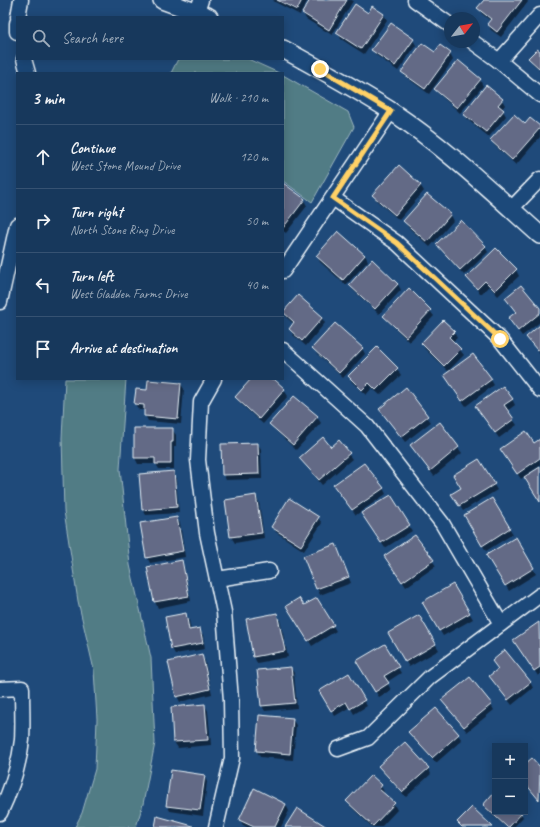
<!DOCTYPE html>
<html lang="en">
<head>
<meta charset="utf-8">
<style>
	:root { --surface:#17385c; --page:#244365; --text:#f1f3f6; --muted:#9eacbb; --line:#365272 }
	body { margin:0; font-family:Caveat,sans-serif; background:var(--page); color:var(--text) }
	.controls { position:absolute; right:12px; bottom:12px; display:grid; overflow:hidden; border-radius:0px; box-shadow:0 2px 10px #0003 }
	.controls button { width:36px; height:36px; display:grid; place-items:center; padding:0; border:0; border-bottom:1px solid var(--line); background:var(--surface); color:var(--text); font:20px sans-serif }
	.compass { position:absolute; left:444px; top:12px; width:36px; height:36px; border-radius:50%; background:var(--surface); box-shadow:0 2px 10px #0003; rotate:59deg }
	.stop { position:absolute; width:12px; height:12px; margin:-9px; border:3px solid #ffd166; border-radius:50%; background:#fff }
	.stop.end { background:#ffd166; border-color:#fff; box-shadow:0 1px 4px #0008 }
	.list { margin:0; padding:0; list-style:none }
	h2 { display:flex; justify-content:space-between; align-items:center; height:52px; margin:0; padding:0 16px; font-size:17px }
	h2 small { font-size:13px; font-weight:400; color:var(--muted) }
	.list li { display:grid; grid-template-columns:26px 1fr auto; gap:12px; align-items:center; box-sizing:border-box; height:64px; padding:0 16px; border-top:1px solid var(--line) }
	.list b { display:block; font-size:15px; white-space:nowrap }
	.list p { margin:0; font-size:13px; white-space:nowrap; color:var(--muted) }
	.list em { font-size:13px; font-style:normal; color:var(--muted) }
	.icon { flex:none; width:22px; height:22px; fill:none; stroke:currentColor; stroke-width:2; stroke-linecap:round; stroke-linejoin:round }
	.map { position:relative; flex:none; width:540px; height:827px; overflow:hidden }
	.search { position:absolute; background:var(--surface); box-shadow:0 2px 10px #0003; left:16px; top:16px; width:268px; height:44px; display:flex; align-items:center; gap:10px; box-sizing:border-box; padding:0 14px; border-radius:0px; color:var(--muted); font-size:15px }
	.panel { position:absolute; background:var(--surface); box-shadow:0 2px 10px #0003; left:16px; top:72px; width:268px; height:308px; border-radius:0px }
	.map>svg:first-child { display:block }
	.green { fill:#517c85; stroke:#9cb6be }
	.shadow { fill:#0007 }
	.building { fill:#636b86; stroke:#e8f1f8 }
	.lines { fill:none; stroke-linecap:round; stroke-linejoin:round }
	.minor-casing { stroke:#e8f1f8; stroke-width:17 }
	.tertiary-casing { stroke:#e8f1f8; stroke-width:20 }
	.minor { stroke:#1f4a7a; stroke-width:14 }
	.tertiary { stroke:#1f4a7a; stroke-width:17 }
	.route { stroke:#ffd166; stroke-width:5 }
</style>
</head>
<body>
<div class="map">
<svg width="540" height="827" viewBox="0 0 540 827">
	<rect width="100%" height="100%" fill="#1f4a7a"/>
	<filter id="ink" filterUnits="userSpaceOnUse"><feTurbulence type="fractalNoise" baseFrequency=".025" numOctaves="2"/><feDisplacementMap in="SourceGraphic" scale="8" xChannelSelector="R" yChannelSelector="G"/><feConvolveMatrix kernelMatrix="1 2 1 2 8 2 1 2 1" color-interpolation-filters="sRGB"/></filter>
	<g filter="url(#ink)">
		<g class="green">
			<path d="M 178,59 L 248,59 L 279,73 L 171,73 Z"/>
			<path d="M 283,75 L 348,112 L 354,127 L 312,202 L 283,181 Z"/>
			<path d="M 65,379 L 126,379 L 120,469 L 130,565 L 151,658 L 155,743 L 143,804 L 136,827 L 75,827 L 82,813 L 95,769 L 97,719 L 94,670 L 78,601 L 64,511 L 62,438 Z"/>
		</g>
		<g class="shadow">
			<path d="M 273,0 L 308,0 L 300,15 L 275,2 Z"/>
			<path d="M 311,0 L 352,0 L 353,1 L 332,35 L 306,19 L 303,13 Z"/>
			<path d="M 485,0 L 527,0 L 528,2 L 501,37 L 491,30 L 488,24 L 491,21 L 482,14 L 479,8 Z"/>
			<path d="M 368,14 L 384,15 L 387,20 L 364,54 L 341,39 L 338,33 Z"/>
			<path d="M 413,40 L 416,45 L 398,71 L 376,55 L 372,50 Z"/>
			<path d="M 540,53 L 540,70 L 533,64 L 530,58 Z"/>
			<path d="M 435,54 L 450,54 L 453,60 L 429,94 L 406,77 L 402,72 Z"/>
			<path d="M 480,80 L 483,86 L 460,113 L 439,94 L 435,89 Z"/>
			<path d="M 502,100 L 505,105 L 502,109 L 506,116 L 489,137 L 468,120 L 464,114 Z"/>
			<path d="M 525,125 L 540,127 L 540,137 L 516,165 L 495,146 L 491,140 Z"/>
			<path d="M 283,185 L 304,200 L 307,206 L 286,233 L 283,231 Z"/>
			<path d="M 420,185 L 424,191 L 399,220 L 377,201 L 374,196 Z"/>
			<path d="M 450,215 L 453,221 L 430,247 L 408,227 L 405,222 Z"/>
			<path d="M 437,244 L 485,247 L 488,252 L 464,275 L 441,250 Z"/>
			<path d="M 365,255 L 368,261 L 346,285 L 320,262 L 317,256 Z"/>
			<path d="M 372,261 L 398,284 L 401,290 L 379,314 L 353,290 L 350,285 Z"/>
			<path d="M 516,270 L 519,276 L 498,296 L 489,286 L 481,294 L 471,283 L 467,277 Z"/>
			<path d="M 409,290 L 430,311 L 434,316 L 409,342 L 388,321 L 384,316 Z"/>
			<path d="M 506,298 L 540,310 L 540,322 L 522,336 L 509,319 L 516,312 Z"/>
			<path d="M 284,312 L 322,318 L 325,323 L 306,346 L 293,335 L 290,329 L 294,324 L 287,318 Z"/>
			<path d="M 540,327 L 540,354 L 527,337 Z"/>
			<path d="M 454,332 L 457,338 L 452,342 L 460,350 L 464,355 L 448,371 L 425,349 L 422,343 Z"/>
			<path d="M 313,348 L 362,348 L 365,354 L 343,378 L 317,354 Z"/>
			<path d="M 377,349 L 397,369 L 401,375 L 380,395 L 372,388 L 366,395 L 352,382 L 349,376 Z"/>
			<path d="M 253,379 L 272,379 L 284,390 L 288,396 L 263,424 L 240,403 L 236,397 Z"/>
			<path d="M 491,380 L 494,385 L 466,406 L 448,381 Z"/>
			<path d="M 181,384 L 184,389 L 181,424 L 148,421 L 145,415 L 145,410 L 139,410 L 135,404 L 137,390 L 148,391 Z"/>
			<path d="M 406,389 L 431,422 L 405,442 L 384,414 Z"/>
			<path d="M 512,399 L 515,405 L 507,411 L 517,425 L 499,438 L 480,412 Z"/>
			<path d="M 308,408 L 317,417 L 321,423 L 296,450 L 274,429 L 270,424 Z"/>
			<path d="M 439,423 L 462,453 L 434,476 L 411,445 Z"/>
			<path d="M 135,429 L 172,429 L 176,435 L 176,447 L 174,447 L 174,469 L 159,469 L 156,464 L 138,464 L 135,458 Z"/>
			<path d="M 540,440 L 540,466 L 526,475 L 527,476 L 540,468 L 540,501 L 525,476 L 521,479 L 504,454 L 534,444 Z"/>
			<path d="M 339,442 L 352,459 L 322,485 L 300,458 L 331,448 Z"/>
			<path d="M 258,444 L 261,449 L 262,479 L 226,480 L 223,474 Z"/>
			<path d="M 479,460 L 497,490 L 463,511 L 452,494 L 462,488 Z"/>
			<path d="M 173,472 L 176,478 L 179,513 L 146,515 L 143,510 Z"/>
			<path d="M 383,488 L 386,494 L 356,515 L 338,490 Z"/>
			<path d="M 256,496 L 259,502 L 264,538 L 235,543 L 231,537 L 226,500 Z"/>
			<path d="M 492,500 L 513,534 L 486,551 L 465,516 Z"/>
			<path d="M 176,518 L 180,523 L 185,557 L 150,563 L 147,557 Z"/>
			<path d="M 318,518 L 322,523 L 304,551 L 276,532 L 273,527 Z"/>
			<path d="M 366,519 L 409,526 L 412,531 L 385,548 Z"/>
			<path d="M 415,536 L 436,566 L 406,587 L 389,561 Z"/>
			<path d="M 515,539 L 536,574 L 509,591 L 488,555 Z"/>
			<path d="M 336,545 L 351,583 L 320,595 L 305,557 Z"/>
			<path d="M 181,561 L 184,567 L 191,601 L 158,608 L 155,602 L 148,568 Z"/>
			<path d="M 453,585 L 473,619 L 443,636 L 423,603 Z"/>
			<path d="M 317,599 L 336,631 L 312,646 L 288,606 L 304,607 Z"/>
			<path d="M 185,614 L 189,620 L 191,631 L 199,629 L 203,635 L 205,649 L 175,654 L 172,649 L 166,618 Z"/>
			<path d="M 277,614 L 280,620 L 288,657 L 257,663 L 254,657 L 247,620 Z"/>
			<path d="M 419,616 L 439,650 L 409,667 L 389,633 Z"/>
			<path d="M 539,623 L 540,674 L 538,676 L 515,640 Z"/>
			<path d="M 384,645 L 401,673 L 387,682 L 391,690 L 379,697 L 357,662 Z"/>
			<path d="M 201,655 L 205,661 L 212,694 L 180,702 L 177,696 Z"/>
			<path d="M 493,661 L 530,682 L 533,688 L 512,705 L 490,677 L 499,670 Z"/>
			<path d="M 291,668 L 294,673 L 297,708 L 265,711 L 262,706 Z"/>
			<path d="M 348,674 L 367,706 L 354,714 L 350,707 L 335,716 L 320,691 Z"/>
			<path d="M 205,705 L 208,711 L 211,745 L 178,748 L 174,742 L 172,707 Z"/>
			<path d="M 446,705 L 491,705 L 494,710 L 467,732 Z"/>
			<path d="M 436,709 L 458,735 L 462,740 L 436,763 L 413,738 L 410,732 Z"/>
			<path d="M 292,719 L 296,725 L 293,760 L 260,757 L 257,751 Z"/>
			<path d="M 532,759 L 540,768 L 540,801 L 525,783 L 525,765 Z"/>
			<path d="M 379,766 L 428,768 L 431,774 L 406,797 L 383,772 Z"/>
			<path d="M 204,776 L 207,782 L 203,816 L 170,811 L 167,805 Z"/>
			<path d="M 371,776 L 381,786 L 384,792 L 383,794 L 394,804 L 397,810 L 381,827 L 372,827 L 351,807 L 347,801 Z"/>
			<path d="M 254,790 L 286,805 L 289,811 L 281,827 L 247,827 L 243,825 L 240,820 Z"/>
			<path d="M 495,793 L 495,812 L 520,812 L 523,817 L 514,827 L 506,827 L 486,809 L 484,805 Z"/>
		</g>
		<g class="building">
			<path d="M 277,0 L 302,0 L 297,10 Z"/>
			<path d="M 310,0 L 347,0 L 329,30 L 302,13 Z"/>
			<path d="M 484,0 L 522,0 L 497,32 L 487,24 L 491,19 L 477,8 Z"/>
			<path d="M 355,4 L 368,13 L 372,6 L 384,14 L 361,49 L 336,33 Z"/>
			<path d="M 391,23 L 414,39 L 395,66 L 371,50 Z"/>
			<path d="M 422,43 L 435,52 L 440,45 L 451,53 L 425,89 L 401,72 Z"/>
			<path d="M 537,49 L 540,51 L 540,69 L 528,58 Z"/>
			<path d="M 458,60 L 481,79 L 457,108 L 434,89 Z"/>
			<path d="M 486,85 L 503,99 L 498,105 L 504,110 L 486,132 L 463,114 Z"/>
			<path d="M 514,114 L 525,124 L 530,118 L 540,126 L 540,128 L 512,160 L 490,140 Z"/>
			<path d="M 399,165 L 421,185 L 395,215 L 372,195 Z"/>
			<path d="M 283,183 L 305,199 L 283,228 Z"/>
			<path d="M 427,194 L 451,214 L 427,242 L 403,221 Z"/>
			<path d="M 461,220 L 486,246 L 460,270 L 436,244 Z"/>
			<path d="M 338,231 L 365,255 L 343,280 L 316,256 Z"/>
			<path d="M 496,248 L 517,269 L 495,291 L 485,281 L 477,289 L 466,277 Z"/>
			<path d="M 372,259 L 398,284 L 375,309 L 349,285 Z"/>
			<path d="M 521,285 L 540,308 L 540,313 L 518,331 L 508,318 L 516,312 L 505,298 Z"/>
			<path d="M 409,288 L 431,310 L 406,337 L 383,316 Z"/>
			<path d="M 298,295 L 323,317 L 302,341 L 289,329 L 294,322 L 283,312 Z"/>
			<path d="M 443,320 L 455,331 L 449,337 L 461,349 L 444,366 L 421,343 Z"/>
			<path d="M 335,323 L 363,348 L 339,373 L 312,348 Z"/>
			<path d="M 540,325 L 540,348 L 537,350 L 526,337 Z"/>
			<path d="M 377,347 L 398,368 L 376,390 L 369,383 L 362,390 L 348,376 Z"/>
			<path d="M 473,354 L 492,379 L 462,401 L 444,375 Z"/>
			<path d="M 251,379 L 274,379 L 285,389 L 259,419 L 235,397 Z"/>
			<path d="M 148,380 L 181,383 L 178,419 L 144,416 L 144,405 L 134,404 L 136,389 L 147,390 Z"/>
			<path d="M 503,386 L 513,399 L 504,405 L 514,419 L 495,433 L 475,406 Z"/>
			<path d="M 406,387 L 428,416 L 401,437 L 379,409 Z"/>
			<path d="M 294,396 L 318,416 L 293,445 L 269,424 Z"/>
			<path d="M 440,422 L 459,447 L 430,471 L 410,445 Z"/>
			<path d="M 134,428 L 173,428 L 173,442 L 171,442 L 171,464 L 155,464 L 155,458 L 134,458 Z"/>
			<path d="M 526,431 L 534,443 L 540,439 L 540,458 L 517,474 L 500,449 Z"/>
			<path d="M 323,437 L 331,447 L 339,440 L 350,453 L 319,480 L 299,458 Z"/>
			<path d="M 258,443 L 259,474 L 222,475 L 221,444 Z"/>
			<path d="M 479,459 L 495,484 L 459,506 L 451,494 L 461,488 L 453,475 Z"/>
			<path d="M 364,463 L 384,488 L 352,510 L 333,485 Z"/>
			<path d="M 540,467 L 540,502 L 524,477 Z"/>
			<path d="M 174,471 L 177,507 L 142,510 L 139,474 Z"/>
			<path d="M 256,495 L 262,533 L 230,537 L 225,500 Z"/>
			<path d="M 391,495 L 410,525 L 381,543 L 361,513 Z"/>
			<path d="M 289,498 L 319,517 L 301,546 L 271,527 Z"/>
			<path d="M 492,498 L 510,528 L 482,546 L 464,515 Z"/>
			<path d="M 177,517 L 183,551 L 146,558 L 140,523 Z"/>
			<path d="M 415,535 L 434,560 L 402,582 L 384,556 Z"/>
			<path d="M 516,537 L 534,568 L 505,586 L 486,555 Z"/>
			<path d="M 336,544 L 349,577 L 316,589 L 303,556 Z"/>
			<path d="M 182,560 L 189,596 L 154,602 L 147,567 Z"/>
			<path d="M 453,584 L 470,613 L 439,631 L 422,602 Z"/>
			<path d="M 299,598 L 304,605 L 317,598 L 334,625 L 308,641 L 286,606 Z"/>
			<path d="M 186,613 L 189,630 L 200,628 L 203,643 L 171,649 L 165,617 Z"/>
			<path d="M 277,613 L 285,651 L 253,657 L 246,619 Z"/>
			<path d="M 419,615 L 436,644 L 405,662 L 388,633 Z"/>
			<path d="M 539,622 L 540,667 L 534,671 L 513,640 Z"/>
			<path d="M 385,644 L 399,667 L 384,676 L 389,683 L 375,692 L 356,661 Z"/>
			<path d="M 505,650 L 531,682 L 508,700 L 489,676 L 498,669 L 492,661 Z"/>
			<path d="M 202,654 L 210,689 L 176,697 L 168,662 Z"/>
			<path d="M 291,667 L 295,703 L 261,706 L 257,670 Z"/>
			<path d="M 349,673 L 365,700 L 350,709 L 346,702 L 331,711 L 319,691 Z"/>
			<path d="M 470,677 L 492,704 L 464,727 L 441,700 Z"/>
			<path d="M 205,704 L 208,740 L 173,742 L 171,707 Z"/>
			<path d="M 436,708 L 459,734 L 432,758 L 408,732 Z"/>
			<path d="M 259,715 L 293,718 L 290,754 L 256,751 Z"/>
			<path d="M 405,742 L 429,768 L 402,792 L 378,766 Z"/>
			<path d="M 532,758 L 540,767 L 539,800 L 525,783 L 525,764 Z"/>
			<path d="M 171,770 L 205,775 L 200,810 L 166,806 Z"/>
			<path d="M 371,775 L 382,785 L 379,789 L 395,803 L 373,826 L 346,801 Z"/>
			<path d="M 254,788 L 286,804 L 275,827 L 254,827 L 239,820 Z"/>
			<path d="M 495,791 L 495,812 L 522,813 L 509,827 L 507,827 L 483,805 Z"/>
			<path d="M 472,807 L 493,827 L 462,827 L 457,822 Z"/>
			<path d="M 297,808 L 327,827 L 285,827 Z"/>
			<path d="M 157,816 L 193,826 L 192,827 L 155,827 Z"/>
		</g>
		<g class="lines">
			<g class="minor-casing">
				<g id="minor">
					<path d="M 415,0 L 450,25"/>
					<path d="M 197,12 L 201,0"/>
					<path d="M 18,17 L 21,0"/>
					<path d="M 17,23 L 17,32"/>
					<path d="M 473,42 L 499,61 L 540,95"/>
					<path d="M 24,59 L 28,73"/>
					<path d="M 499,61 L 540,15"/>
					<path d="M 333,198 L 397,243 L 500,339 L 540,390"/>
					<path d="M 511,209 L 540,179"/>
					<path d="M 283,271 L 391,111"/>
					<path d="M 0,302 L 17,225"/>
					<path d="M 283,350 L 367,426 L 442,523 L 501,624"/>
					<path d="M 214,379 L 201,402 L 198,460 L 207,533 L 224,612 L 231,700 L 232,758 L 216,827"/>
					<path d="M 217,579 L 269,571"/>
					<path d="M 0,689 L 22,688 C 22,705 23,723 22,740 C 19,766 11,790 0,813"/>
					<path d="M 338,749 L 368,738 L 430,677 L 540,595"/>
				</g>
			</g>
			<g class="tertiary-casing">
				<g id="tertiary">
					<path d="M 162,0 L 209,17"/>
					<path d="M 283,49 C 320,69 356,89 391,111 C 445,147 492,192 540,235"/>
				</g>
			</g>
			<use href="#minor" class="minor"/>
			<use href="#tertiary" class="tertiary"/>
		</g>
	</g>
	<g class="lines" filter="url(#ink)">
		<path class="route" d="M 320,69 L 391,111 L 333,198 L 397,243 L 500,339"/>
	</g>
</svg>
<div class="controls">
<button>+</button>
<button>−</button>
</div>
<svg class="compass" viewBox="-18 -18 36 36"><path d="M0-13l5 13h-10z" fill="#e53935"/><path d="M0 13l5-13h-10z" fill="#9eacbb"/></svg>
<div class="stop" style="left:500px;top:339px"></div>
<div class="stop end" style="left:320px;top:69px"></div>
<div class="search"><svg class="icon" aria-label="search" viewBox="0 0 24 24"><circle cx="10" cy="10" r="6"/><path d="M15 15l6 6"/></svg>Search here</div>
<section class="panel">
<h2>3 min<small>Walk · 210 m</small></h2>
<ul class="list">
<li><svg class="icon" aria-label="ahead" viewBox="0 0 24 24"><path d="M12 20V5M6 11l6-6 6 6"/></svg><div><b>Continue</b><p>West Stone Mound Drive</p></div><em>120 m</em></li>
<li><svg class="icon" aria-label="right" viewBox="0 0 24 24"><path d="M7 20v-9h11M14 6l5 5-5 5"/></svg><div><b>Turn right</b><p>North Stone Ring Drive</p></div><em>50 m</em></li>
<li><svg class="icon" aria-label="left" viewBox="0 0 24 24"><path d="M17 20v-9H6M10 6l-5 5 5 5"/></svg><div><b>Turn left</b><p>West Gladden Farms Drive</p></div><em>40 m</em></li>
<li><svg class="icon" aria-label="arrive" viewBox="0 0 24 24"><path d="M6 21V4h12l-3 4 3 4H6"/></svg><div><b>Arrive at destination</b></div></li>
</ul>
</section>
</div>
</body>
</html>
